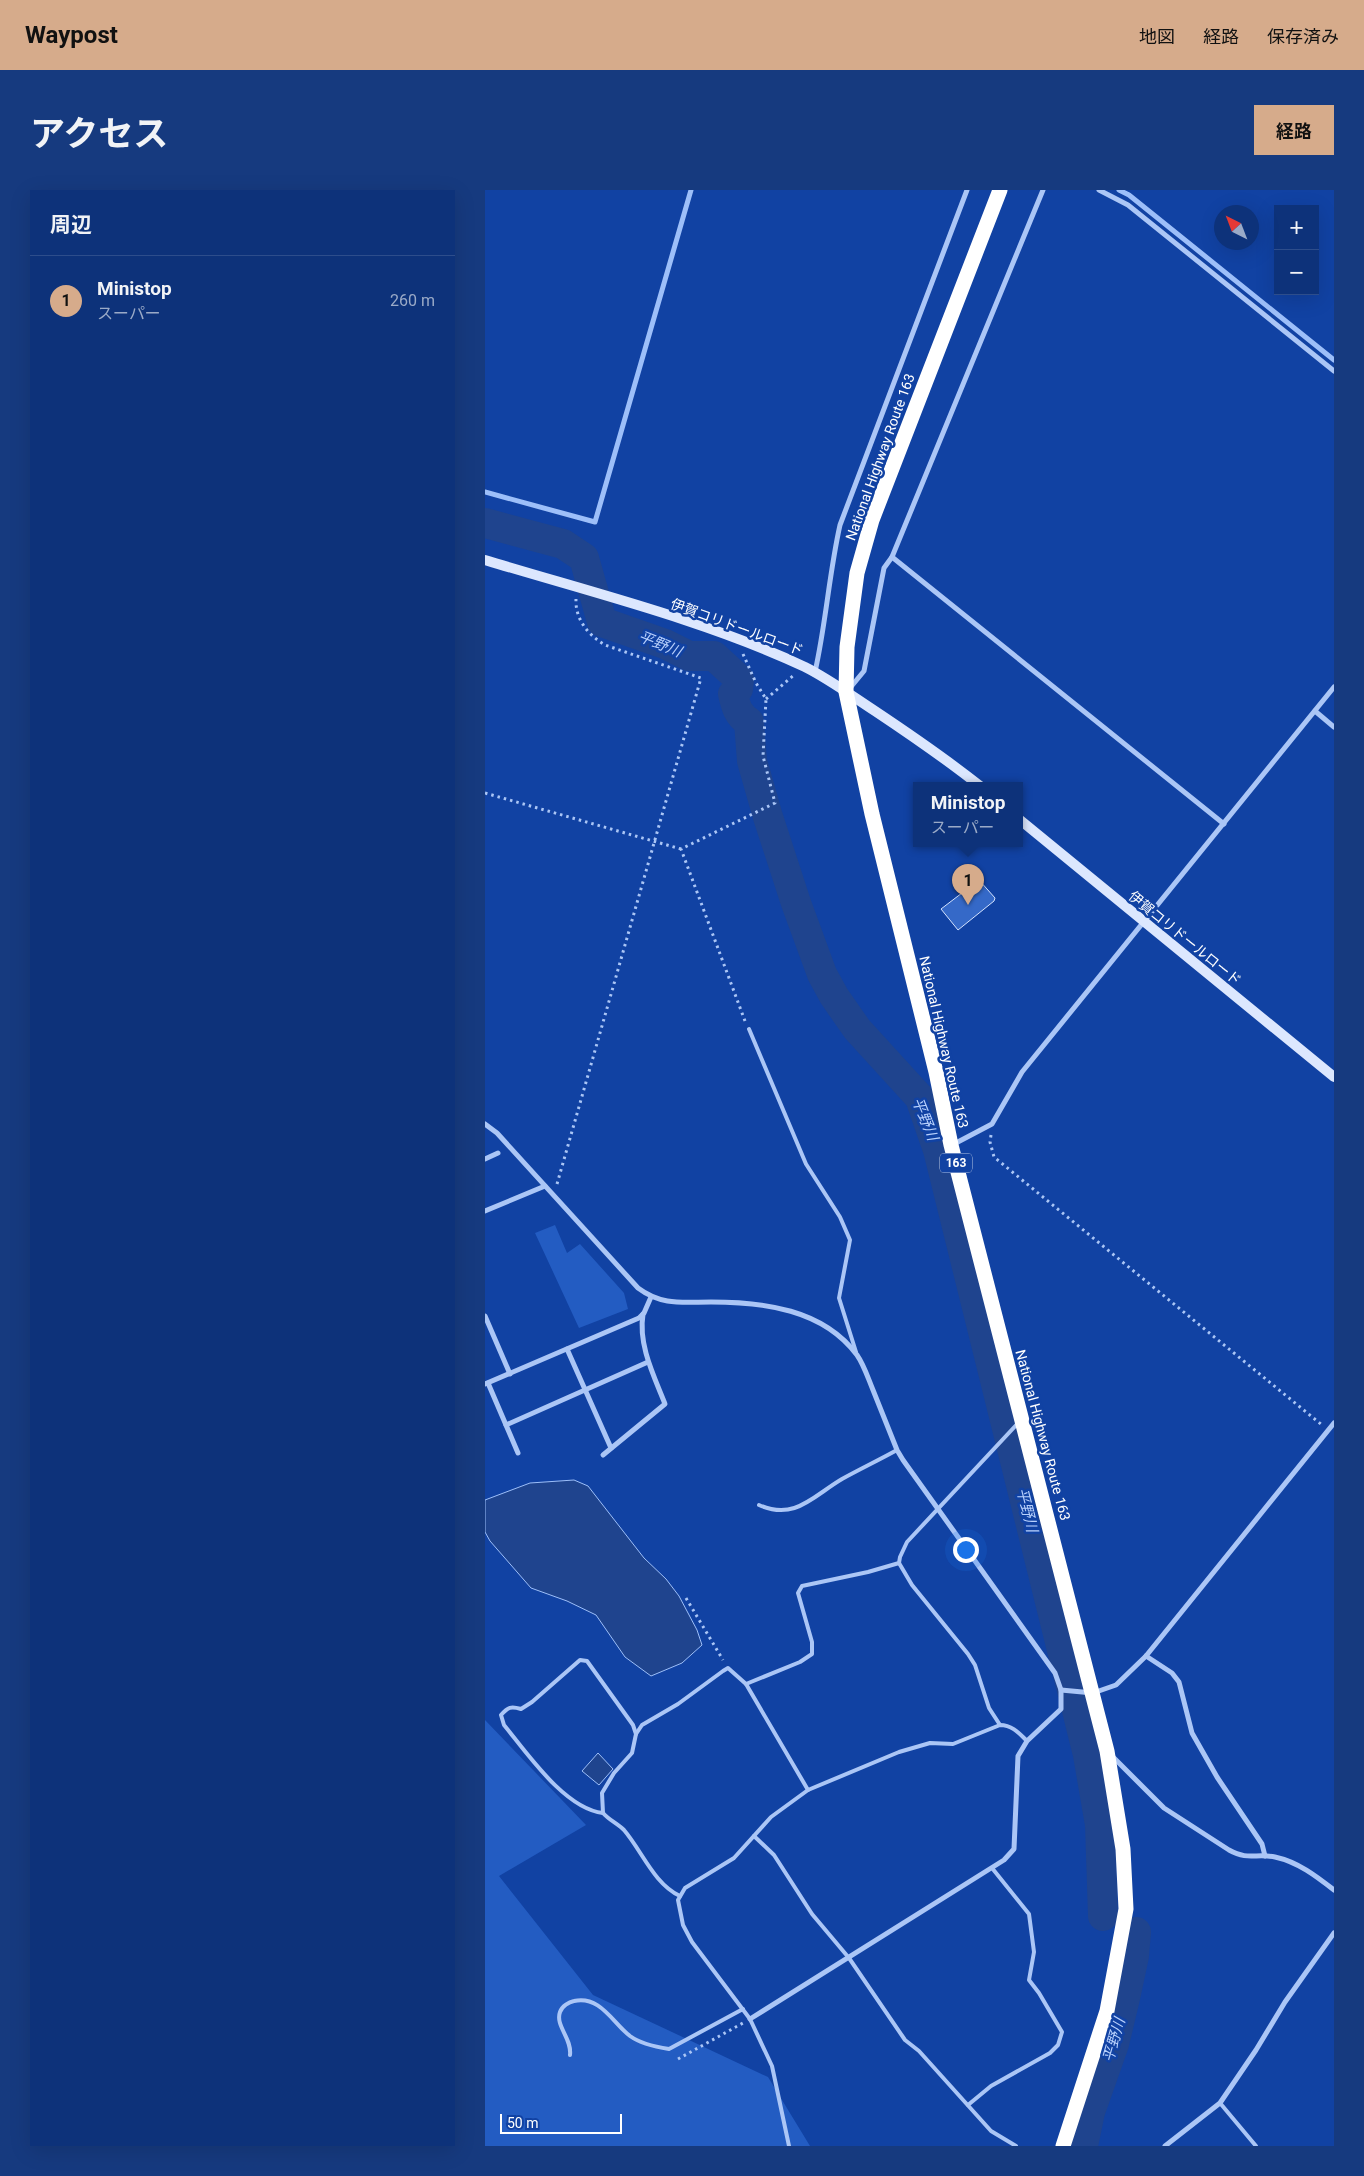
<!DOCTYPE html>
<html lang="ja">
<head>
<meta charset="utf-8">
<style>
	:root { --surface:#0d327a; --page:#163a7f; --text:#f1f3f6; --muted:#9aaac7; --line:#2d4d8b; --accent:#d6ab8b }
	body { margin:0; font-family:Roboto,"Noto Sans JP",sans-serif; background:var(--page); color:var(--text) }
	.controls { position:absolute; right:15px; top:15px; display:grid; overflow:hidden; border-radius:0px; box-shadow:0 5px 20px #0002 }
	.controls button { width:45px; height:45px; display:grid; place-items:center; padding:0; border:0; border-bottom:1px solid var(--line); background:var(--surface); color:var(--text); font:25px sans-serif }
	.compass { position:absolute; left:729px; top:15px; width:45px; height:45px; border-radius:50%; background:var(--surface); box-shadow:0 5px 20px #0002; rotate:318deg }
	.scale { position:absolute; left:15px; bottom:12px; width:122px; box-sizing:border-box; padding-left:5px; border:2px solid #fff; border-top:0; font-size:14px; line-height:18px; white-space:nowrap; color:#fff; -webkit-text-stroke:4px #1142a3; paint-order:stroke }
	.you { position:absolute; left:480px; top:1359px; width:18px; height:18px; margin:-12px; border:4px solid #fff; border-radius:50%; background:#1a73e8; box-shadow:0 0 0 8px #1a73e833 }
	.badge { display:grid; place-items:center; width:32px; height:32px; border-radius:50%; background:var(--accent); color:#111; font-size:16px; font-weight:700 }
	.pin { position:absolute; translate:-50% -41px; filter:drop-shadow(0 1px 2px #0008) }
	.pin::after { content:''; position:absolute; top:26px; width:18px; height:15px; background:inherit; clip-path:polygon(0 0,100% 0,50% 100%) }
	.popup { position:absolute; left:428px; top:592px; width:110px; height:65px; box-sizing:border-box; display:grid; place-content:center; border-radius:0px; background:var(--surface); filter:drop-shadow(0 1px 4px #0005); font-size:16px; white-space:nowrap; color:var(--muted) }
	.popup b { font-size:19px; color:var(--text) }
	.popup::after { content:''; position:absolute; left:50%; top:100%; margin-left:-10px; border:10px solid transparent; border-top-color:var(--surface) }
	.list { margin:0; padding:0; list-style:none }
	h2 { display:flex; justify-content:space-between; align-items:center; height:65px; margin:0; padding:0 20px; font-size:21px }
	h2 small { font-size:16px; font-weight:400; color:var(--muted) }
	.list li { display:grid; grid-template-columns:32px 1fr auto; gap:15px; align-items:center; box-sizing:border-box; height:90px; padding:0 20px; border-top:1px solid var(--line) }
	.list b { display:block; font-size:19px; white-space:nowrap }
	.list p { margin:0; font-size:16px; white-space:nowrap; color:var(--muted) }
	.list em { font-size:16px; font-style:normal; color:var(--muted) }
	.map { position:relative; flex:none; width:849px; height:1956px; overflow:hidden; border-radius:0px }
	header { display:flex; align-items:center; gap:30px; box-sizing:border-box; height:70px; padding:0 25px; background:var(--accent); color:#111 }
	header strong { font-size:24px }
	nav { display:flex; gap:28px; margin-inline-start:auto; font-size:18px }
	.intro { display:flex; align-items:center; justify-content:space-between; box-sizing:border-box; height:120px; padding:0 30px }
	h1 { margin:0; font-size:35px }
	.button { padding:12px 22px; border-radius:0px; background:var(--accent); color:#111; font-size:18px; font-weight:700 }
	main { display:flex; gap:30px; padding:0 30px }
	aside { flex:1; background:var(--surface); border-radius:0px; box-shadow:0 5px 20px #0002 }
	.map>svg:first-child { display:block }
	.green { fill:#235cc2 }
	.water { fill:#1f448e; stroke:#9dbff9 }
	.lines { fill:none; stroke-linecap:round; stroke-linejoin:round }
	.stream { stroke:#9dbff9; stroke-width:5 }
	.river { stroke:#1f448e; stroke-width:30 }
	.building { fill:#3569c8; stroke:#d5e3fe }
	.path { stroke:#abc6f6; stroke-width:3; stroke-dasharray:2.5 4; stroke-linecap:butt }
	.lane { stroke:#abc6f6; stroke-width:4 }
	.street { stroke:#abc6f6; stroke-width:5 }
	.secondary { stroke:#dce7fe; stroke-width:10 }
	.highway { stroke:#fff; stroke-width:15 }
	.labels { text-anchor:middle; stroke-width:5; stroke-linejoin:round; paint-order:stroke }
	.shield { fill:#1142a3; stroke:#b8c6e3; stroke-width:1 }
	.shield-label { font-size:12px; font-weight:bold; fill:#fff }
	.street-label { font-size:14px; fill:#fff; stroke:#1142a3 }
	.water-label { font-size:15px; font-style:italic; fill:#b8d0fc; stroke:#1142a3 }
</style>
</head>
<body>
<header>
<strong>Waypost</strong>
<nav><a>地図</a><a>経路</a><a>保存済み</a></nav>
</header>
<div class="intro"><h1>アクセス</h1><a class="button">経路</a></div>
<main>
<aside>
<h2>周辺<small></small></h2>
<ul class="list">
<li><span class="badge">1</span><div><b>Ministop</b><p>スーパー</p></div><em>260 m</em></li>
</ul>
</aside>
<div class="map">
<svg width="849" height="1956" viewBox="0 0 849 1956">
	<rect width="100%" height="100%" fill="#1142a3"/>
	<g class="green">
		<path d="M 70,1035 L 82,1063 L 95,1054 L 139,1103 L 143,1119 L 94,1138 L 50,1043 Z"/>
		<path d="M 0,1530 L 101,1635 L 14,1686 L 108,1805 L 283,1887 L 325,1956 L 0,1956 Z"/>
	</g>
	<g class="water">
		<path d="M 89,1290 L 103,1296 L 159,1368 L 181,1389 L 194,1406 L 212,1440 L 217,1455 L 197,1473 L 166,1486 L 140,1467 L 111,1425 L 82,1411 L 46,1398 L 5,1351 L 0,1342 L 0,1310 L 45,1293 Z"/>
		<path d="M 113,1563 L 128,1579 L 114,1595 L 97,1581 Z"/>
	</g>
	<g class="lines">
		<g class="stream">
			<path d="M 634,0 L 644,5 L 849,170"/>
			<path d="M 0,302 L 110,332 L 206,0"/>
		</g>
		<g class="river">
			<path d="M 0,333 L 78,354 L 99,368 L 117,432 L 180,454 L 204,466 L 229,466 L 254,489 L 253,499 L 248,504 C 251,517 253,525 264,532 L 267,571 L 283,627 L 311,713 L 337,784 L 349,806 L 372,839 L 435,908 L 453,960 L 603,1565 L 615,1635 L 618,1726"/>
			<path d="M 598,1956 L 605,1922 L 629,1854 L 640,1808 L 649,1766 L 651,1742"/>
		</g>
	</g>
	<path class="building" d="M 494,690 L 510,708 L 509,711 L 473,740 L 456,719 Z"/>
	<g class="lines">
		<g class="path">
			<path d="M 258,464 L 271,493 L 281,509 L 278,566 L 290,613 L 196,659 L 260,831"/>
			<path d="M 281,509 L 309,485"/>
			<path d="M 0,603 L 196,659"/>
			<path d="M 506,945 L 505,952 L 509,967 L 837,1235"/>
			<path d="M 72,994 L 216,488 L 120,455 C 103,445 90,429 91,409"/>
			<path d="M 201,1408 L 238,1470"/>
			<path d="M 193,1869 L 258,1833"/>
		</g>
		<g class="lane">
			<path d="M 264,839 L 321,974 L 355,1027 L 365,1050 L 354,1108 L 371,1162"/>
			<path d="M 274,1315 C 310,1331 328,1306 357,1289 C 375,1279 394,1270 412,1260"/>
			<path d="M 414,1373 L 427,1395 L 483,1464 L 490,1475 L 504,1518 L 515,1535"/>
			<path d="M 261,1494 L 315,1472 L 327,1464 L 327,1452 L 313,1403 L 317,1396 L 383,1382 L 414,1373 L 415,1367 L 422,1352 L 534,1232"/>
			<path d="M 118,1623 C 80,1619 42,1563 19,1535 L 16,1525 C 23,1517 26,1516 36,1519 L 47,1512 L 95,1470 L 102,1471 L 148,1535 L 151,1544"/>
			<path d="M 269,1646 L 289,1665 L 327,1724 L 364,1768 L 420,1850 L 434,1861 L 506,1941 L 531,1956"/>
			<path d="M 195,1706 C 169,1694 157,1661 139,1640 C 133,1634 124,1630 118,1623 L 117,1603 L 129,1583 L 147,1563 L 151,1544 L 157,1535 L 193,1514 L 238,1481 L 243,1478 L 261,1494 L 323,1600"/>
			<path d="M 85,1865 C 87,1848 70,1836 75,1822 C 77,1816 84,1812 89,1811 C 115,1805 128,1833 145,1846 C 156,1854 171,1857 184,1859 L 258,1819"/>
			<path d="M 735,1913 L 771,1956"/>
			<path d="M 483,1915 L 506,1896 L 565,1863 L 573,1855 L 577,1842 L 554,1803 L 544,1790 L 549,1762 L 544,1724 L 507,1678"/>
			<path d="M 304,1956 L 287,1876 L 265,1829 L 207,1752 L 198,1735 L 193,1710 L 200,1698 L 249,1668 L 286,1627 L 323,1600 L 414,1562 L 445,1553 L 468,1554 L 515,1535 C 527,1535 534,1543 542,1551"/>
		</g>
		<g class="street">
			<path d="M 558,0 L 407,367 L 739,634"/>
			<path d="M 614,0 L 643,15 L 849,181"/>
			<path d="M 330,482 C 341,433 344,384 355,335 L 482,0"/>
			<path d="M 365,498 L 379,481 L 399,378 L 407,367"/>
			<path d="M 830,521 L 849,537"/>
			<path d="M 0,934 L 12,943 L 153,1098 C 177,1116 198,1112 226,1112 C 278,1112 338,1119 372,1165 C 379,1175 383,1188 388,1200 C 396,1220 404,1240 412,1260 L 418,1270 L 570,1483 L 576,1500 L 576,1519 L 542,1551 L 533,1566 L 529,1659 L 519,1670 L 265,1829"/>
			<path d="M 469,954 L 507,934 L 537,882 L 849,497"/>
			<path d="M 0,969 L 13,963"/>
			<path d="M 0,1021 L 60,996"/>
			<path d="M 0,1126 L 25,1184"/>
			<path d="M 82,1159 L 126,1258"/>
			<path d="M 3,1193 L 33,1263"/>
			<path d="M 0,1194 L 154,1128 L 159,1123 L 166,1107"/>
			<path d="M 21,1235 L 163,1172"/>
			<path d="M 118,1265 L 180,1214 C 169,1186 153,1155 158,1124"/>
			<path d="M 661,1466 L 687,1483 L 694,1492 L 707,1543 L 732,1587 L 777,1654 L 780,1666"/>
			<path d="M 576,1500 L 608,1503 L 631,1495 L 661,1466 L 849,1233"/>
			<path d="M 627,1566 L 679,1618 L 744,1660 C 764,1671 770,1663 790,1667 C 813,1672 831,1686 849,1700"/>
			<path d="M 680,1956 L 735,1913 L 771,1860 L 800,1812 L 849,1743"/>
		</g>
		<g class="secondary">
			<path d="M 0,370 C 105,402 220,430 320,477 C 344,489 367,506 390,521 C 426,545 461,569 495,596"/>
			<path d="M 534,629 L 849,887"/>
		</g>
		<path class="highway" d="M 515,0 L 387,330 L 372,383 L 362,457 L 361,502 L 387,624 L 451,882 L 466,955 L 622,1561 L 638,1659 L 641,1719 L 622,1821 L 578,1956"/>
	</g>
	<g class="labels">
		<rect class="shield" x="455" y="963.5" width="32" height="19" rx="4"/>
		<g class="shield-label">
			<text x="471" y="977">163</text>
		</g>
		<g class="street-label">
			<text transform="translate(395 267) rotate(-70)" y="5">National Highway Route 163</text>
			<text transform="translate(252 437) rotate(20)" y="5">伊賀コリドールロード</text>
			<text transform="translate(700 748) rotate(39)" y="5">伊賀コリドールロード</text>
			<text transform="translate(459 852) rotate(77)" y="5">National Highway Route 163</text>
			<text transform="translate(558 1245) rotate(75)" y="5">National Highway Route 163</text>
		</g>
		<g class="water-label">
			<text transform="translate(175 454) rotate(22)" y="5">平野川</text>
			<text transform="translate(440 929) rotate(68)" y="5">平野川</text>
			<text transform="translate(542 1320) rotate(76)" y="5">平野川</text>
			<text transform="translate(629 1850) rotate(-74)" y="5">平野川</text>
		</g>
	</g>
</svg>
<div class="controls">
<button>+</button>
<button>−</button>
</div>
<svg class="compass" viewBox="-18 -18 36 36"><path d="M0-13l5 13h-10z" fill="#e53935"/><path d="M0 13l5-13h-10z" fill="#9aaac7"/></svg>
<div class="scale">50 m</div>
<div class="you"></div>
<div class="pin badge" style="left:483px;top:715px">1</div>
<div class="popup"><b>Ministop</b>スーパー</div>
</div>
</main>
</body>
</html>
